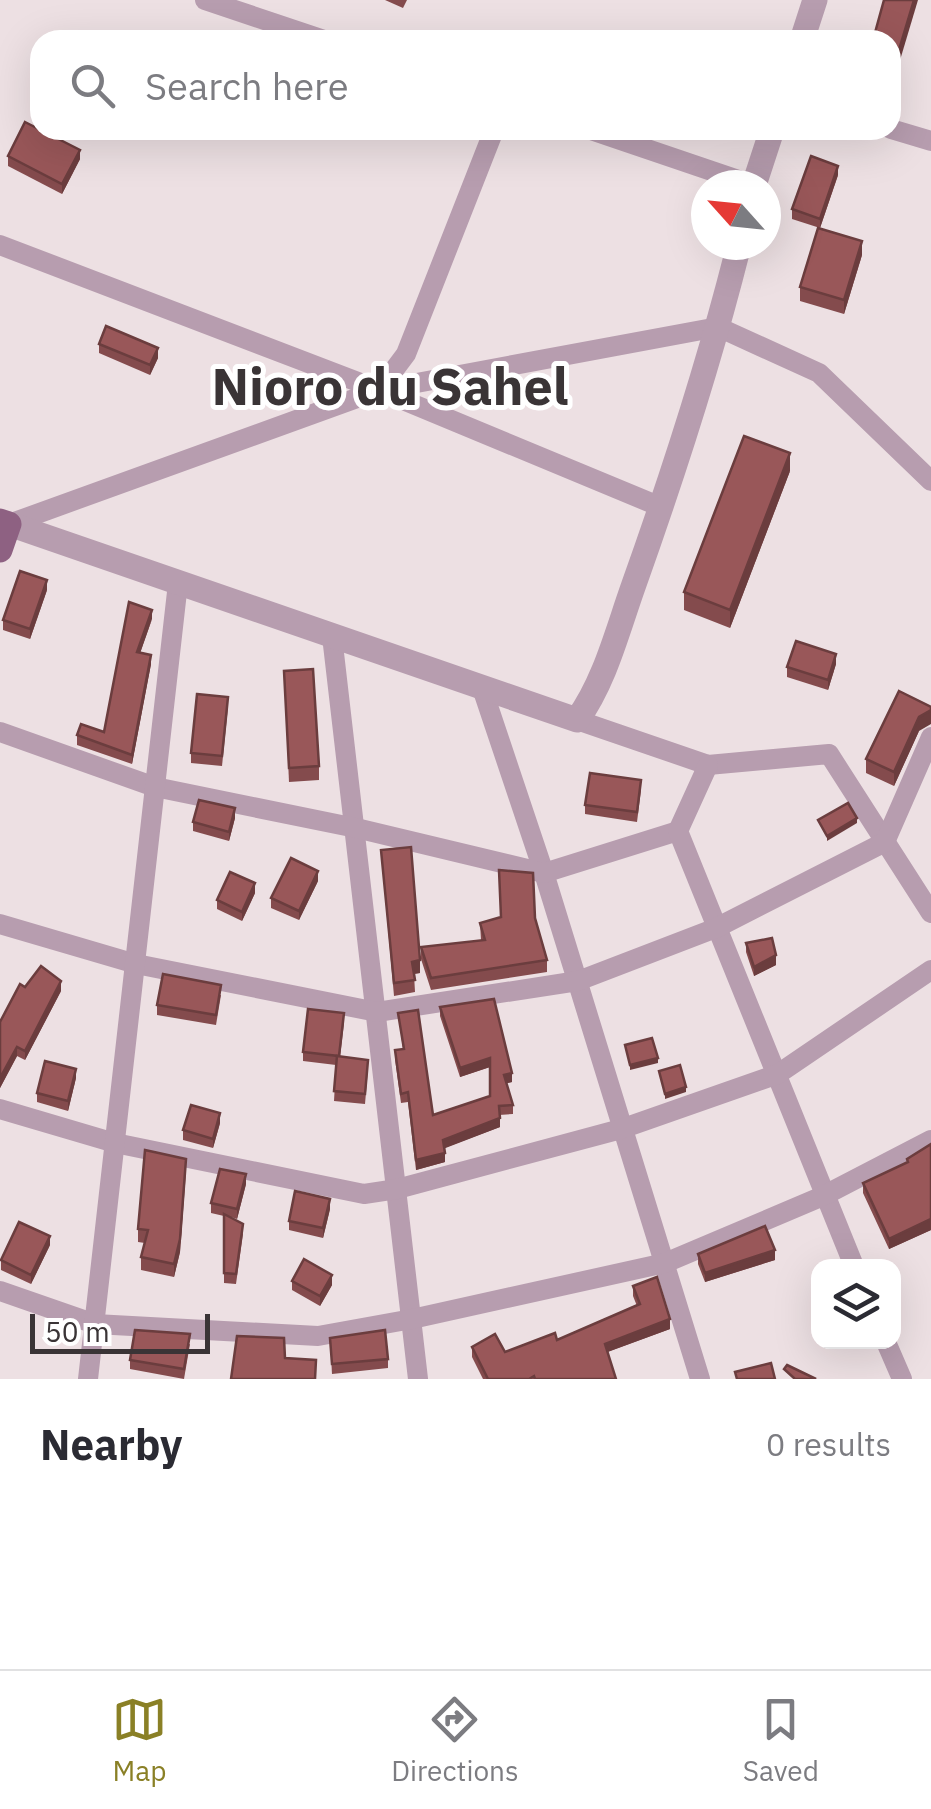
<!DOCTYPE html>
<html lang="en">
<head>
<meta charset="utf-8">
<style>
	:root { --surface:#fff; --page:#f7f7f7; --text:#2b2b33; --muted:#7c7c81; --line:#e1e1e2; --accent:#8a8026 }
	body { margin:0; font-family:"IBM Plex Sans",sans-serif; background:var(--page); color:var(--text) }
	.controls { position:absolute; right:30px; bottom:30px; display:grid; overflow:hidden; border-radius:20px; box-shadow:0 10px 40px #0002 }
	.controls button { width:90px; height:90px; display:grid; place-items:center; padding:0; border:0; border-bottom:2px solid var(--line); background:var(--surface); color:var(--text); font:50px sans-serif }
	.compass { position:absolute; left:691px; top:170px; width:90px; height:90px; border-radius:50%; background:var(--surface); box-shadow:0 10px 40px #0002; rotate:297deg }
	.scale { position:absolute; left:30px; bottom:25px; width:180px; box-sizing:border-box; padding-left:10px; border:5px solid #3a3436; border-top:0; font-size:28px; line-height:35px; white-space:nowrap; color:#3a3436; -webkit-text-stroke:8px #fff; paint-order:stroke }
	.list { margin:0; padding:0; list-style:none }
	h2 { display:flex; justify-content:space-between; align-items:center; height:130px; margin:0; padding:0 40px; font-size:42px }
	h2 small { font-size:32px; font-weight:400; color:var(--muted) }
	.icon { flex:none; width:55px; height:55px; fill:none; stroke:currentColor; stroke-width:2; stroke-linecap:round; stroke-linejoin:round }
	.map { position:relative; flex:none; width:931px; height:1379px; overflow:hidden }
	.search { position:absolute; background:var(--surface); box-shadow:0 10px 40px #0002; left:30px; right:30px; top:30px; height:110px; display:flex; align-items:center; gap:25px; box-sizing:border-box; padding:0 35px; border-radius:30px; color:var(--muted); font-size:38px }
	.sheet { height:290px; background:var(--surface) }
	nav { display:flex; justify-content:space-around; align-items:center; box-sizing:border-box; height:140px; border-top:2px solid var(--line); background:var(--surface); font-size:28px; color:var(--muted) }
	nav a { display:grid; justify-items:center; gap:5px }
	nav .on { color:var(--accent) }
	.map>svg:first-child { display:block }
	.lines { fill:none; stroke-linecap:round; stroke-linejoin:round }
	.minor { stroke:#b79daf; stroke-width:20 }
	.tertiary { stroke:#b79daf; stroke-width:25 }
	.primary { stroke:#8e6182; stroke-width:25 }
	.wall { fill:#844b4d }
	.shaded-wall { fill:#6b3d3e }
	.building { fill:#995759; stroke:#6b3d3e; stroke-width:2.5 }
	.labels { text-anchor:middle; stroke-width:10; stroke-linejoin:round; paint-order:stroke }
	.town-label { font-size:52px; font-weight:bold; fill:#3a3436; stroke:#fff }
</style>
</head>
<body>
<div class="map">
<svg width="931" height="1379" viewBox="0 0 931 1379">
	<rect width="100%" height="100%" fill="#ede0e3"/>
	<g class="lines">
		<g class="minor">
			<path d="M 205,0 L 324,40"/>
			<path d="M 891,129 L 931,141"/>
			<path d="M 591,130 L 753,185"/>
			<path d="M 0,245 L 379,390 L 661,507"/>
			<path d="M 379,390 L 406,354 L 494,130"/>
			<path d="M 9,524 L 379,390 L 718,327 L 819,373 L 931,481"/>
			<path d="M 332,636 L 418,1379"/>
			<path d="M 482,688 L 544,873 L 700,1379"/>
			<path d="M 577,720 L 708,765 L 829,754 L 931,913"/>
			<path d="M 0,732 L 155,787 L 356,828 L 544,873 L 678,831"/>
			<path d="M 708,765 L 678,831 L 854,1266"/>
			<path d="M 0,924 L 136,964 L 377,1012 L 578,981 L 716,928 L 885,842 L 931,737"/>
			<path d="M 0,1109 L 115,1143 L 364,1194 L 397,1189 L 621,1129 L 778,1074 L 931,970"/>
			<path d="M 0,1291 L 95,1324 L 318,1336 L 412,1319 L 665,1263 L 823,1196 L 931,1140"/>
			<path d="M 886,1342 L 902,1379"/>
			<path d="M 88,1379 L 178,583"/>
		</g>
		<g class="tertiary">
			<path d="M 802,40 L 815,0"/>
			<path d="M 754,185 L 772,130"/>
			<path d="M 9,524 L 577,720 C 605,681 617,632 633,587 C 673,475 710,361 739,245"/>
		</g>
		<path class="primary" d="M 0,521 L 9,524 L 0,550"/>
	</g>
	<g class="wall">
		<path d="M 385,0 L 407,0 L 403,8 Z"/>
		<path d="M 8,156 L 80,159 L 62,194 L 8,166 Z"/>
		<path d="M 838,175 L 820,228 L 792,219 L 792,209 Z"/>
		<path d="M 862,255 L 844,314 L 800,301 L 800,287 Z"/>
		<path d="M 99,344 L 158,358 L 150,375 L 99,353 Z"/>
		<path d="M 790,471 L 730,628 L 684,610 L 684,592 Z"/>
		<path d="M 47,590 L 30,639 L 3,630 L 3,620 Z"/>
		<path d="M 152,619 L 140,653 L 151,664 L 132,764 L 77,745 L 77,735 L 104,732 Z"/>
		<path d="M 836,664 L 828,690 L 787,677 L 787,667 Z"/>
		<path d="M 284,671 L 319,766 L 319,780 L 289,782 Z"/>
		<path d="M 228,707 L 222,766 L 191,763 L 191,753 Z"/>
		<path d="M 919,731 L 894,786 L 866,773 L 866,759 Z"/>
		<path d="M 641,790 L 637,822 L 585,814 L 585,805 Z"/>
		<path d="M 235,818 L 229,841 L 193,831 L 193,822 Z"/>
		<path d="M 381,850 L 420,973 L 414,974 L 415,992 L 394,996 Z"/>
		<path d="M 318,881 L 299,920 L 271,908 L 271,898 Z"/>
		<path d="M 255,893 L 242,921 L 217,909 L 217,900 Z"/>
		<path d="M 535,918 L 547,960 L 547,972 L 431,990 L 421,959 L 421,947 L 481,940 L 480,923 Z"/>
		<path d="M 746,943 L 776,965 L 754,976 L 746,952 Z"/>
		<path d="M 61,991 L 25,1060 L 17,1056 L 0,1088 L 0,1022 Z"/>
		<path d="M 221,995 L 216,1025 L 157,1015 L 157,1005 Z"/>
		<path d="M 440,1007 L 512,1082 L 506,1083 L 513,1105 L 513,1114 L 499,1115 L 500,1127 L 444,1148 L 445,1162 L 416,1170 L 408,1102 L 401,1103 L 395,1059 L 395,1050 L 403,1049 L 398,1013 L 433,1115 L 490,1096 L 490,1067 L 460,1077 L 440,1016 Z"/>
		<path d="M 344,1023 L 340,1057 L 368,1069 L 365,1104 L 334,1101 L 336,1065 L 303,1061 L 303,1052 Z"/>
		<path d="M 76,1078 L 68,1111 L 37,1102 L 37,1093 Z"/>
		<path d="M 220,1123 L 213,1148 L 183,1140 L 183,1130 Z"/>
		<path d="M 931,1144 L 931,1230 L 889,1249 L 863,1193 L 863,1183 L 907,1162 L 907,1159 Z"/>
		<path d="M 186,1172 L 180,1252 L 174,1277 L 141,1270 L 141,1257 L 145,1243 L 138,1242 L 138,1229 Z"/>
		<path d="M 246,1184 L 237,1219 L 231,1217 L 243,1234 L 236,1284 L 224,1283 L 224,1216 L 211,1213 L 211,1203 Z"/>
		<path d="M 330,1209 L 323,1238 L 289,1230 L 289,1221 Z"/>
		<path d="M 50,1245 L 31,1284 L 1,1270 L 1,1260 Z"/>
		<path d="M 698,1254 L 775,1260 L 705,1282 L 698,1264 Z"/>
		<path d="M 292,1281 L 332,1285 L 320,1306 L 292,1290 Z"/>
		<path d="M 633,1286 L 670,1329 L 607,1352 L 616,1379 L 483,1379 L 472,1357 L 472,1347 L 505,1352 L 557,1340 L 637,1306 L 633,1296 Z"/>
		<path d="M 330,1338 L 388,1359 L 388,1368 L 332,1374 Z"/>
		<path d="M 190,1344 L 184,1379 L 130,1369 L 130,1360 Z"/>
	</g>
	<g class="shaded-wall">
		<path d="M 914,0 L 918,0 L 892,87 L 892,73 Z"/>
		<path d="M 80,150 L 80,159 L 62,194 L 62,184 Z"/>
		<path d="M 838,166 L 838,175 L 820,228 L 820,219 Z"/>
		<path d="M 862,241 L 862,255 L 844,314 L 844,300 Z"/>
		<path d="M 158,348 L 158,358 L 150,375 L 150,365 Z"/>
		<path d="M 790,453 L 790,471 L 730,628 L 730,610 Z"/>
		<path d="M 47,580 L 47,590 L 30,639 L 30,629 Z"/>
		<path d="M 152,610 L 152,619 L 137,662 L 137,652 Z"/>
		<path d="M 836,654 L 836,664 L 828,690 L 828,680 Z"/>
		<path d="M 151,655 L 151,664 L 132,764 L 132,755 Z"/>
		<path d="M 931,710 L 931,724 L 919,731 L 894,786 L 894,772 L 919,717 Z"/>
		<path d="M 235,808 L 235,818 L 229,841 L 229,832 Z"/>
		<path d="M 857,818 L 857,823 L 827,841 L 827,836 Z"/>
		<path d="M 318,871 L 318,881 L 299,920 L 299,911 Z"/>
		<path d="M 255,883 L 255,893 L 242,921 L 242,912 Z"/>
		<path d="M 776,955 L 776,965 L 754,976 L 754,967 Z"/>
		<path d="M 420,960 L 420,973 L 412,974 L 412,962 Z"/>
		<path d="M 61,981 L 61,991 L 25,1060 L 25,1051 Z"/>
		<path d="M 17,1047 L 17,1056 L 0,1088 L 0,1078 Z"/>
		<path d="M 490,1058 L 490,1067 L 460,1077 L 460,1068 Z"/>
		<path d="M 658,1058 L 658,1063 L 630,1070 L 630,1065 Z"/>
		<path d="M 76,1069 L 76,1078 L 68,1111 L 68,1101 Z"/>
		<path d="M 512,1073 L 512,1082 L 504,1084 L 504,1075 Z"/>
		<path d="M 686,1087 L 686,1092 L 665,1099 L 665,1094 Z"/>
		<path d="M 220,1113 L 220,1123 L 213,1148 L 213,1139 Z"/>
		<path d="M 500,1118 L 500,1127 L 443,1149 L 443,1140 Z"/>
		<path d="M 445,1153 L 445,1162 L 416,1170 L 416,1160 Z"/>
		<path d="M 186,1159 L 180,1252 L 174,1277 L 174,1264 Z"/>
		<path d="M 246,1174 L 246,1184 L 237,1219 L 237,1209 Z"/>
		<path d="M 330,1199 L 330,1209 L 323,1238 L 323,1228 Z"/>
		<path d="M 931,1219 L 931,1230 L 889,1249 L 889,1239 Z"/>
		<path d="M 50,1236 L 50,1245 L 31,1284 L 31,1275 Z"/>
		<path d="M 775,1250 L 775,1260 L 705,1282 L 705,1273 Z"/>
		<path d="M 332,1275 L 332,1285 L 320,1306 L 320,1296 Z"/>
		<path d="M 670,1319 L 670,1329 L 605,1353 L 605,1344 Z"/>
	</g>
	<g class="building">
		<path d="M 884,0 L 914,0 L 892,73 L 891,40 L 873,40 Z"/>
		<path d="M 25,122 L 80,150 L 62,184 L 8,156 Z"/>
		<path d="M 811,156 L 838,166 L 820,219 L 792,209 Z"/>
		<path d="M 818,228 L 862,241 L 844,300 L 800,287 Z"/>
		<path d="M 106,326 L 158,348 L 150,365 L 99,344 Z"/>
		<path d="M 744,436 L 790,453 L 730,610 L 684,592 Z"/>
		<path d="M 20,571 L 47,580 L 30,629 L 3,620 Z"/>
		<path d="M 129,602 L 152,610 L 137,652 L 151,655 L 132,755 L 77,735 L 81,724 L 104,732 Z"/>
		<path d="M 796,641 L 836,654 L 828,680 L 787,667 Z"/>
		<path d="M 313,669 L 319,766 L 289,768 L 284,671 Z"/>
		<path d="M 899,691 L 931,707 L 931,710 L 919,717 L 894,772 L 866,759 Z"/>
		<path d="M 197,694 L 228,697 L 222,756 L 191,753 Z"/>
		<path d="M 590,773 L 641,780 L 637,812 L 585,805 Z"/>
		<path d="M 199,800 L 235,808 L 229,832 L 193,822 Z"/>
		<path d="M 848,803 L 857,818 L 827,836 L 818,820 Z"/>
		<path d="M 411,847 L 420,960 L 412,962 L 415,980 L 394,983 L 381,850 Z"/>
		<path d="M 291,858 L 318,871 L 299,911 L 271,898 Z"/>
		<path d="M 499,870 L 533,873 L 535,918 L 547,960 L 431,978 L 421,947 L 485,940 L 480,923 L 501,917 Z"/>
		<path d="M 230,872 L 255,883 L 242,912 L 217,900 Z"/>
		<path d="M 772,938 L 776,955 L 754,967 L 746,943 Z"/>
		<path d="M 41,966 L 61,981 L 25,1051 L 17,1047 L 0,1078 L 0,1022 L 20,984 L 25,987 Z"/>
		<path d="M 163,974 L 221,985 L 216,1015 L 157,1005 Z"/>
		<path d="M 494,999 L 512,1073 L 504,1075 L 513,1105 L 499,1106 L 500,1118 L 443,1140 L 445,1153 L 416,1160 L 408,1092 L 401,1094 L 395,1050 L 404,1049 L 398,1013 L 418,1010 L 433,1115 L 490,1096 L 490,1058 L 460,1068 L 440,1007 Z"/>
		<path d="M 308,1009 L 344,1013 L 339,1056 L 303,1052 Z"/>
		<path d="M 652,1038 L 658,1058 L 630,1065 L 625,1045 Z"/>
		<path d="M 337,1056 L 368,1060 L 365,1094 L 334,1091 Z"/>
		<path d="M 45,1061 L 76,1069 L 68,1101 L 37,1093 Z"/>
		<path d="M 680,1065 L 686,1087 L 665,1094 L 659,1071 Z"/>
		<path d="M 191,1105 L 220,1113 L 213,1139 L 183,1130 Z"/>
		<path d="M 931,1144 L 931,1219 L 889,1239 L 863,1183 L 908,1162 L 907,1159 Z"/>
		<path d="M 145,1150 L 186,1159 L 180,1239 L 174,1264 L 141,1257 L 148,1230 L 138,1229 Z"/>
		<path d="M 220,1169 L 246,1174 L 237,1209 L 211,1203 Z"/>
		<path d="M 295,1191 L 330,1199 L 323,1228 L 289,1221 Z"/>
		<path d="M 224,1214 L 243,1224 L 236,1274 L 224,1273 Z"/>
		<path d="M 19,1222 L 50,1236 L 31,1275 L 1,1260 Z"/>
		<path d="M 765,1226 L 775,1250 L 705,1273 L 698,1254 Z"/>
		<path d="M 304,1259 L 332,1275 L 320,1296 L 292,1281 Z"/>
		<path d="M 657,1277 L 670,1319 L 605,1344 L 616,1379 L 535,1379 L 534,1376 L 529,1379 L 488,1379 L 472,1347 L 495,1334 L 505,1352 L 555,1333 L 557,1340 L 640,1304 L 633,1286 Z"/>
		<path d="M 135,1330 L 190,1334 L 184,1369 L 130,1360 Z"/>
		<path d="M 385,1330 L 388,1359 L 332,1364 L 330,1338 Z"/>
		<path d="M 237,1336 L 284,1338 L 285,1358 L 316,1360 L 315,1379 L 231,1379 Z"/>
		<path d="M 771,1363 L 775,1379 L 737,1379 L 735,1372 Z"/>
		<path d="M 787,1365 L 816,1379 L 795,1379 L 784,1369 Z"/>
	</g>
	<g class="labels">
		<g class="town-label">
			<text x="390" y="405">Nioro du Sahel</text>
		</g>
	</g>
</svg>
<div class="controls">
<button><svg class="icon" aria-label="layers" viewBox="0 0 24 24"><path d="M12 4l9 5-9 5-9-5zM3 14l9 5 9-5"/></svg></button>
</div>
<svg class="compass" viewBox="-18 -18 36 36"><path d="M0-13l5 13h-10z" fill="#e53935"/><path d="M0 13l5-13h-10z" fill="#7c7c81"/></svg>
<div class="scale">50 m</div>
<div class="search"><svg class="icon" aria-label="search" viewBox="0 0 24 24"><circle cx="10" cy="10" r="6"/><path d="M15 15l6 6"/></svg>Search here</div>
</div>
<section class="sheet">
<h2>Nearby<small>0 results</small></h2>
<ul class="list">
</ul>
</section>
<nav>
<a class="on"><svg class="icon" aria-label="map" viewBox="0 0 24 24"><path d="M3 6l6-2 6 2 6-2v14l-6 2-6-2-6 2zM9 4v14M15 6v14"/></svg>Map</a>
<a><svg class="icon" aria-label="directions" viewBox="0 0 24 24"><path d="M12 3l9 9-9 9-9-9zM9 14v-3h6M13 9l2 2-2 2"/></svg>Directions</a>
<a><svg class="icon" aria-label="saved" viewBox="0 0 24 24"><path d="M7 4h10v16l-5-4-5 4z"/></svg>Saved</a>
</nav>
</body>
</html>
